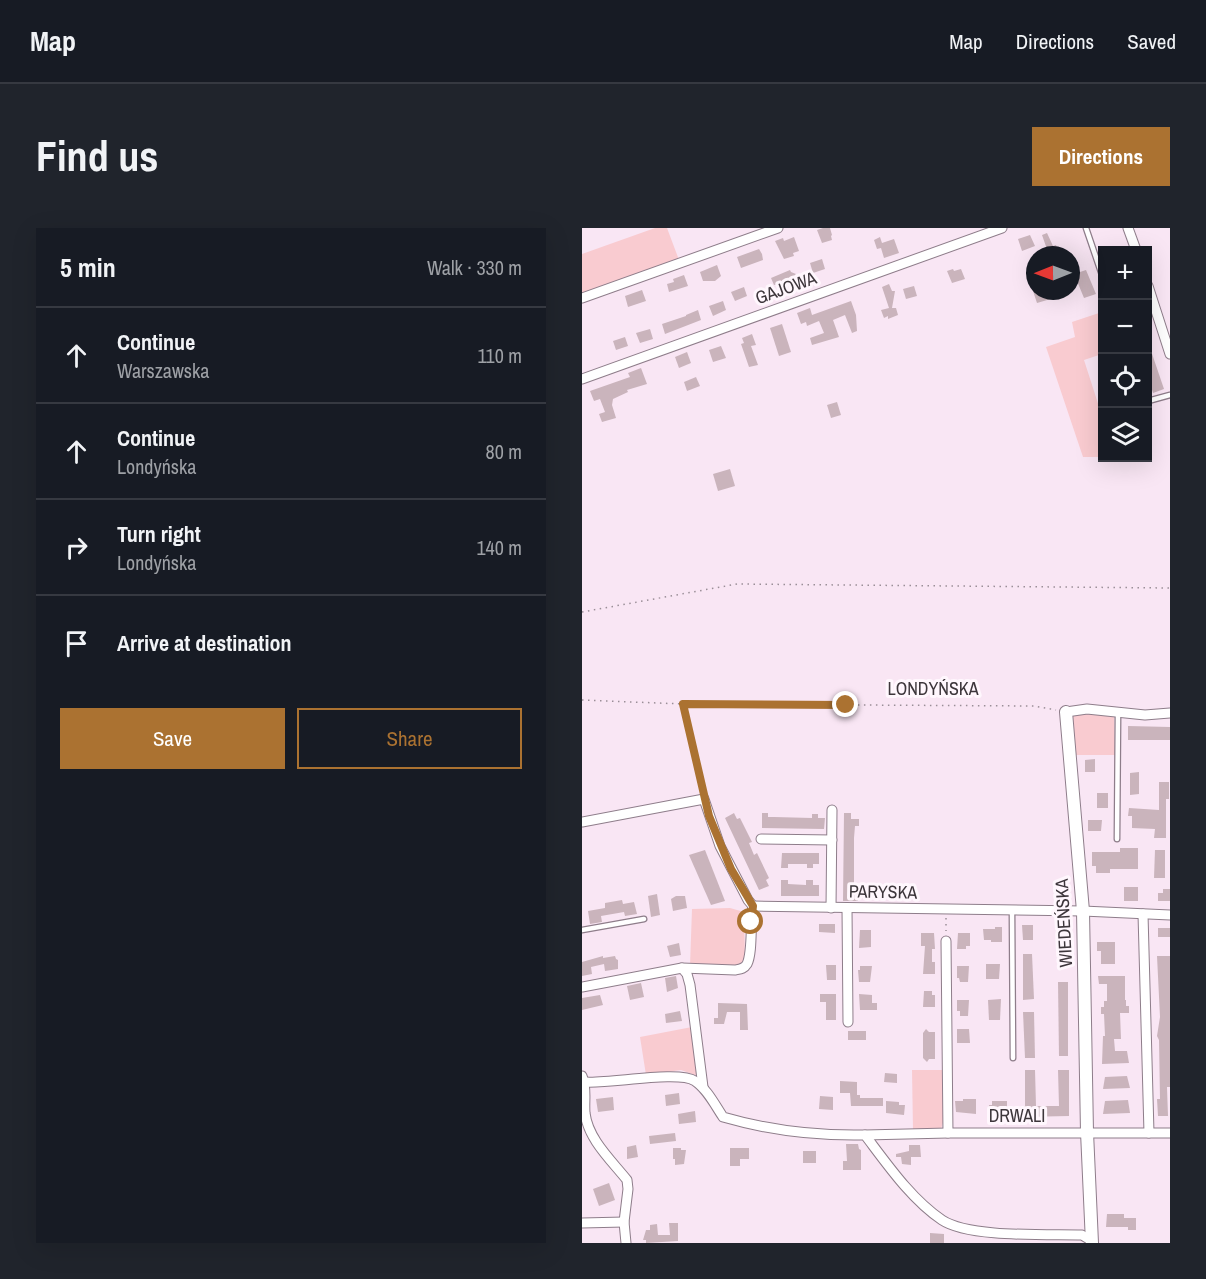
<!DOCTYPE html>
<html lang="en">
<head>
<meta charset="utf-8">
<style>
	:root { --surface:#171b24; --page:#20242c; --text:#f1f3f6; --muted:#9ea1a6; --line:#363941; --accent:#ab7231 }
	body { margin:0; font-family:"Archivo Narrow",sans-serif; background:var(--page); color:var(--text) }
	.controls { position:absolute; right:18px; top:18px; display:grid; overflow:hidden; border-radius:0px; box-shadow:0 6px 24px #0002 }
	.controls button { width:54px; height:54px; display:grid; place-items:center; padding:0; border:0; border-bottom:2px solid var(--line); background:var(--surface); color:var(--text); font:30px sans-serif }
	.compass { position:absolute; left:444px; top:18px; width:54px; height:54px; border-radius:50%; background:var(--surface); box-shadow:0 6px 24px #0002; rotate:269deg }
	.stop { position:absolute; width:18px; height:18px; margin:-14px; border:4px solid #ab7231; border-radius:50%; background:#fff }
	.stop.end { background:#ab7231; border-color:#fff; box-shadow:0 2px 6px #0008 }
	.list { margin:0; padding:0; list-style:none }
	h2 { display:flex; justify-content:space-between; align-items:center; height:78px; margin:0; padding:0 24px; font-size:26px }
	h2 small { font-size:20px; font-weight:400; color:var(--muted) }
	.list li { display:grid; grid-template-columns:39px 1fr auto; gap:18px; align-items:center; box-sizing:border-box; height:96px; padding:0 24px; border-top:2px solid var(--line) }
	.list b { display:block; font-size:22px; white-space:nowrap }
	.list p { margin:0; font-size:20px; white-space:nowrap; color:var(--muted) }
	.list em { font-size:20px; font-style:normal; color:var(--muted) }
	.actions { display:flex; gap:12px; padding:18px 24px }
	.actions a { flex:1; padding:14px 0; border:2px solid var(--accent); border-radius:0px; text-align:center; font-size:21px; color:var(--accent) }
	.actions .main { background:var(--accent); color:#fff }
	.icon { flex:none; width:33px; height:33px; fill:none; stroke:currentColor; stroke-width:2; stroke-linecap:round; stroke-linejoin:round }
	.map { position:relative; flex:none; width:588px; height:1015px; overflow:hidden; border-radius:0px }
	header { display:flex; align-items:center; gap:36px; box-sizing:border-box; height:84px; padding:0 30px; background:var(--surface); border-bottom:2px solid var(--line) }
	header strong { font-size:28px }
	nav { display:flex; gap:33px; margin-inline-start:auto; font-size:21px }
	.intro { display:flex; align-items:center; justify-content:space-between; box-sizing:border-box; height:144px; padding:0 36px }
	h1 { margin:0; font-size:42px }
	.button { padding:15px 27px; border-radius:0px; background:var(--accent); color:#fff; font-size:21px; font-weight:700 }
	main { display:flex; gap:36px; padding:0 36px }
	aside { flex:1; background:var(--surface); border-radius:0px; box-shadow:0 6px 24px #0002 }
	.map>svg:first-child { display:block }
	.green { fill:#f9cbd0 }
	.building { fill:#cab4bc }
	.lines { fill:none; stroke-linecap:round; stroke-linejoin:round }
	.lane-casing { stroke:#8e7d8a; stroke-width:7 }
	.street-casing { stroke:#8e7d8a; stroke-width:11 }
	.secondary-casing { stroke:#8e7d8a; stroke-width:14 }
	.path { stroke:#9a8e97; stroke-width:1.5; stroke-dasharray:1.5 4.5; stroke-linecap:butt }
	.lane { stroke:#fff; stroke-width:4.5 }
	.street { stroke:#fff; stroke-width:9 }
	.secondary { stroke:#fff; stroke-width:12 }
	.route { stroke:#ab7231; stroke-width:8 }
	.labels { text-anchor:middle; stroke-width:6; stroke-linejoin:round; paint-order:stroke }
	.street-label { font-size:18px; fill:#3d363b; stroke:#fff7fd }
</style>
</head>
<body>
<header>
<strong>Map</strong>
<nav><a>Map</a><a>Directions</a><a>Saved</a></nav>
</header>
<div class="intro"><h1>Find us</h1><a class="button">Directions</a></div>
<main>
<aside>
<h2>5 min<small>Walk · 330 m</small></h2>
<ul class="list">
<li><svg class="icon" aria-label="ahead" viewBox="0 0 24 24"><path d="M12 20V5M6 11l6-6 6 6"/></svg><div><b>Continue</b><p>Warszawska</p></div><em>110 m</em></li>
<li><svg class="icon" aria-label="ahead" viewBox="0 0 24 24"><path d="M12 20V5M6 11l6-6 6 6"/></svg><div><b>Continue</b><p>Londyńska</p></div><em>80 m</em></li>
<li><svg class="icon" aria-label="right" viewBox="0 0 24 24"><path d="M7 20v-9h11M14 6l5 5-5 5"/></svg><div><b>Turn right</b><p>Londyńska</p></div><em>140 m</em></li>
<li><svg class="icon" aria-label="arrive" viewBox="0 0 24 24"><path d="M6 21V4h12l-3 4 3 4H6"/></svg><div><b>Arrive at destination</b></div></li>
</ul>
<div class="actions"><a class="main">Save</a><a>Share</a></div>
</aside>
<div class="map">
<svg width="588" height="1015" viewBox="0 0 588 1015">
	<rect width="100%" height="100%" fill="#f9e6f4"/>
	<g class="green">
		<path d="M 73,0 L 85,0 L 97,32 L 0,67 L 0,26 Z"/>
		<path d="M 520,84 L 520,126 L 502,132 L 520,188 L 520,229 L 501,229 L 464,119 L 493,109 L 490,94 Z"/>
		<path d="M 497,484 L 532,489 L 533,527 L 493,527 L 490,489 Z"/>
		<path d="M 148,680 L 162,684 L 163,731 L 153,740 L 108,738 L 110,681 Z"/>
		<path d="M 110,799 L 116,848 L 99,842 L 64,847 L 58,809 Z"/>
		<path d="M 330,842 L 360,842 L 362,891 L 359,901 L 331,902 Z"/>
	</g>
	<g class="building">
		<path d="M 241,0 L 248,0 L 250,7 L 249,8 L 250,12 L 240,15 L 235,2 Z"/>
		<path d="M 465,5 L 471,18 L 474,17 L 478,27 L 467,27 L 460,7 Z"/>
		<path d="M 448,7 L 453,18 L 440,23 L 436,11 Z"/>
		<path d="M 212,9 L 217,23 L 211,25 L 212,28 L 202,31 L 193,13 L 201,10 L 202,13 Z"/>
		<path d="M 298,9 L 300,15 L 312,11 L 317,25 L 302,30 L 299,20 L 295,21 L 292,12 Z"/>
		<path d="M 177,21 L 180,26 L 181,32 L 159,40 L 155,29 Z"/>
		<path d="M 240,31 L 243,41 L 231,45 L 228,35 Z"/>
		<path d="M 135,37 L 139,48 L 133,53 L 121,53 L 118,44 Z"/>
		<path d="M 371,41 L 372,43 L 379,41 L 383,51 L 370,55 L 365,43 Z"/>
		<path d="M 208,42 L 209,44 L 214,46 L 211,49 L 213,53 L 192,57 L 189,50 Z"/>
		<path d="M 504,42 L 514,66 L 502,70 L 495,53 L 497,52 L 495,45 Z"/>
		<path d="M 102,47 L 106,58 L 87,64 L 85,56 L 92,54 L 91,51 Z"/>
		<path d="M 307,56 L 310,63 L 313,63 L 310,80 L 314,80 L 316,87 L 306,91 L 306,88 L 302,90 L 299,82 L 307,80 L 300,59 Z"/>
		<path d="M 332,58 L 335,68 L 324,71 L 321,61 Z"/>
		<path d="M 162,59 L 165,68 L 153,73 L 149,64 Z"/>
		<path d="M 60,62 L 64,73 L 46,79 L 43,68 Z"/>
		<path d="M 451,63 L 469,63 L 472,70 L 455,75 Z"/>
		<path d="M 141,73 L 144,82 L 131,88 L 127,78 Z"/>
		<path d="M 269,73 L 274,87 L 275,103 L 270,105 L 263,87 L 251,92 L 257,109 L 230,117 L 228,110 L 242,105 L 237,93 L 225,98 L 224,94 L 219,96 L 215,85 L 228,80 L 230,87 Z"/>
		<path d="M 116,82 L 119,92 L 83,106 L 80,96 L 104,88 L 104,87 Z"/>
		<path d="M 200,96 L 209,124 L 197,128 L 188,100 Z"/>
		<path d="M 68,101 L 71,111 L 58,115 L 54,105 Z"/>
		<path d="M 170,106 L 174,117 L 169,118 L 176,137 L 167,139 L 159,116 L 162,115 L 160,110 Z"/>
		<path d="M 43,109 L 46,118 L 34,122 L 31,113 Z"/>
		<path d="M 566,114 L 582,161 L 571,165 L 566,149 Z"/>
		<path d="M 139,118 L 144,130 L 131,134 L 127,122 Z"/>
		<path d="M 105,124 L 109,135 L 97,140 L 93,129 Z"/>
		<path d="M 59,140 L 65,156 L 45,162 L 46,164 L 31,171 L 30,177 L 34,190 L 20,194 L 17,186 L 23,184 L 18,171 L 12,173 L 8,163 L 48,149 L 46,145 Z"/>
		<path d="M 114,149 L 118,158 L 105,163 L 102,154 Z"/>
		<path d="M 255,174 L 259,187 L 249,190 L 245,177 Z"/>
		<path d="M 148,241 L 153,258 L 136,263 L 131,246 Z"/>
		<path d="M 546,498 L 588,499 L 588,512 L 546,512 Z"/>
		<path d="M 513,531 L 513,544 L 503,544 L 503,532 Z"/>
		<path d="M 557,544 L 557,566 L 548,567 L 548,545 Z"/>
		<path d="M 577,554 L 587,554 L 587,571 L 584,571 L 584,610 L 572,610 L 573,601 L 550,600 L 550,588 L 546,588 L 547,580 L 577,582 Z"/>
		<rect x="515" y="565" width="11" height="15"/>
		<path d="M 152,585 L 155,591 L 158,590 L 170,614 L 167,615 L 172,627 L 175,625 L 187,650 L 184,652 L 187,658 L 177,662 L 143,590 Z"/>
		<path d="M 180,585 L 186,585 L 186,589 L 192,589 L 230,590 L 230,586 L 236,586 L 236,590 L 243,590 L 242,601 L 180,600 Z"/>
		<path d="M 262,585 L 269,585 L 269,591 L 277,591 L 277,598 L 273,598 L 272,610 L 272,667 L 276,667 L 276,673 L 261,673 Z"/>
		<path d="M 506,592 L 520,592 L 519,603 L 506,603 Z"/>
		<path d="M 538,620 L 556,620 L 556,641 L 528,641 L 528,645 L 514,645 L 514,638 L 510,638 L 510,624 L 538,624 Z"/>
		<path d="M 123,622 L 143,673 L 129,677 L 107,627 Z"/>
		<path d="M 573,622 L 583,622 L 583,650 L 572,650 Z"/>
		<path d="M 200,625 L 237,625 L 237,636 L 231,636 L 231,640 L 225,640 L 225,636 L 206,636 L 206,640 L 199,640 Z"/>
		<path d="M 199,652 L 206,652 L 206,656 L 224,657 L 224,652 L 231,652 L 231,657 L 237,657 L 237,668 L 199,668 Z"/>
		<rect x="542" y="659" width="14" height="14"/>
		<path d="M 581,661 L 588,661 L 588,673 L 576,673 L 576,665 L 581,665 Z"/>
		<path d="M 75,666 L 78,687 L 69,689 L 66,668 Z"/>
		<path d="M 94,668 L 103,668 L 105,680 L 91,683 L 89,671 Z"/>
		<path d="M 40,672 L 41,676 L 52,674 L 55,686 L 43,688 L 42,684 L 19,688 L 20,694 L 8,696 L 6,683 L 23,680 L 23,675 Z"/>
		<path d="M 475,695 L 485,695 L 485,740 L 476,740 Z"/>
		<path d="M 237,696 L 253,696 L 253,705 L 237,704 Z"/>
		<path d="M 440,697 L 451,697 L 451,712 L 441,712 Z"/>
		<path d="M 413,699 L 420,699 L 420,714 L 409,714 L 409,712 L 402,712 L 401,701 L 413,701 Z"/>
		<rect x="576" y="700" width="12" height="9"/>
		<path d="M 278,702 L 289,702 L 289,719 L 277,720 Z"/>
		<path d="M 339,705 L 352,705 L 353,721 L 350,721 L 350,734 L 353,734 L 353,746 L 341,746 L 343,718 L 339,718 Z"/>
		<path d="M 376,705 L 388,705 L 388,718 L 384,718 L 384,721 L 375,721 Z"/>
		<path d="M 515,714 L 533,714 L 533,736 L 519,736 L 519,723 L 515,723 Z"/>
		<path d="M 97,715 L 99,727 L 88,729 L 85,718 Z"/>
		<path d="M 441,726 L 450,726 L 452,771 L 441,772 Z"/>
		<path d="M 21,728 L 21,730 L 33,728 L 34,731 L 36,732 L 36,741 L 23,743 L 22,736 L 9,739 L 10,746 L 0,748 L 0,734 Z"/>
		<path d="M 575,728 L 588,728 L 588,859 L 585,859 L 586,888 L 576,888 L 575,871 L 578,871 L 577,812 L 575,808 L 578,789 Z"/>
		<path d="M 404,736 L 418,736 L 417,751 L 404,751 Z"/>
		<path d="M 244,737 L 254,737 L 254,752 L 245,752 Z"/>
		<path d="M 278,738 L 290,738 L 288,754 L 277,754 L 276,742 L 278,742 Z"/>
		<path d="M 375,738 L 387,738 L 386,754 L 378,754 L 377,750 L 375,750 Z"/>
		<path d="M 94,748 L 96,760 L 85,764 L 83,750 Z"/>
		<path d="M 516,748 L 543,748 L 543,772 L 544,772 L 544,778 L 547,778 L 547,785 L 538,785 L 539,811 L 532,811 L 533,823 L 545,823 L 547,835 L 520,836 L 521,808 L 523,808 L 522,786 L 519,786 L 519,779 L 522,779 L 522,773 L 525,773 L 525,756 L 517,756 Z"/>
		<path d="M 476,754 L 486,754 L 486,828 L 477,828 Z"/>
		<path d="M 59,755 L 62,769 L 48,772 L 45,758 Z"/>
		<path d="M 342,763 L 350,763 L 350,767 L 353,767 L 353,779 L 341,779 Z"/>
		<path d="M 238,766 L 254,766 L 254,792 L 244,792 L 244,774 L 238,774 Z"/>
		<path d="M 277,766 L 290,767 L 290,775 L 295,775 L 295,782 L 278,782 Z"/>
		<path d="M 18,767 L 21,777 L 0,782 L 0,770 Z"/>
		<path d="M 419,771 L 418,792 L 407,792 L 406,772 Z"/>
		<path d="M 375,772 L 387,772 L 386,788 L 378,788 L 378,783 L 375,783 Z"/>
		<path d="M 136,775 L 165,776 L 166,802 L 158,802 L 158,784 L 145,784 L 142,796 L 132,796 L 132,790 L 136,790 Z"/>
		<path d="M 98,783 L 100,793 L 84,795 L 83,786 Z"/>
		<path d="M 441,784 L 452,784 L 453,830 L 443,830 Z"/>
		<path d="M 344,801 L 347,804 L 353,804 L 353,831 L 347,831 L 345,834 L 341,830 L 341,805 Z"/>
		<path d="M 375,801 L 387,801 L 388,815 L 375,815 Z"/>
		<rect x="266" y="803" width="18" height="9"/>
		<path d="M 443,842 L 453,842 L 454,878 L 477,878 L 476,842 L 487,842 L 487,888 L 440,889 L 440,879 L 443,878 Z"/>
		<path d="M 303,845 L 315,846 L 315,855 L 302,854 Z"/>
		<path d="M 545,848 L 548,860 L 521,861 L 523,849 Z"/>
		<path d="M 258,853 L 275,854 L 275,867 L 278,867 L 278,870 L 301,870 L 301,878 L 269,878 L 268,865 L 258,865 Z"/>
		<path d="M 97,865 L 98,876 L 84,878 L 83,867 Z"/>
		<path d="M 238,868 L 251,869 L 251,882 L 237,881 Z"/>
		<path d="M 31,869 L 32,882 L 16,884 L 14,871 Z"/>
		<path d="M 381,871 L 394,871 L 394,886 L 374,884 L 373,873 L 381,873 Z"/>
		<path d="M 546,872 L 548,885 L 521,886 L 523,873 Z"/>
		<path d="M 304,873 L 317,874 L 317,877 L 323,877 L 322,887 L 304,885 Z"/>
		<path d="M 410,873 L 425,873 L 425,884 L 415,884 L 415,888 L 406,888 L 407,877 L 410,877 Z"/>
		<path d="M 113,883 L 114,894 L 97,896 L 96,886 Z"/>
		<path d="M 93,905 L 94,913 L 68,916 L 67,908 Z"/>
		<path d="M 264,916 L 276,916 L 277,921 L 279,922 L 279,942 L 261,942 L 261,933 L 265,933 Z"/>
		<path d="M 54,917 L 56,929 L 45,931 L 45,919 Z"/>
		<path d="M 327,917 L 338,917 L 339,929 L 329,929 L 329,937 L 320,936 L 319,929 L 314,929 L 314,926 L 327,923 Z"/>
		<path d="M 91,920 L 99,920 L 99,922 L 104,922 L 102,936 L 93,937 L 93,931 L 91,931 Z"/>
		<path d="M 148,920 L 167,920 L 167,931 L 158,931 L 158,938 L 148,938 Z"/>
		<rect x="221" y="923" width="13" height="12"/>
		<path d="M 27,955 L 33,972 L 17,978 L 11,961 Z"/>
		<path d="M 525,986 L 542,986 L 542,990 L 554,990 L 554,1002 L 546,1002 L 546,999 L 524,999 Z"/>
		<path d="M 87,995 L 96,995 L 96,1013 L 64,1015 L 64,1012 L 61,1012 L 64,1002 L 68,1002 L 68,997 L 75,996 L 76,1007 L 88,1007 Z"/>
		<path d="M 348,1005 L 362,1006 L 362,1015 L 348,1015 Z"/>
	</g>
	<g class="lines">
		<g class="lane-casing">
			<g id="lane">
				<path d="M 504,0 L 520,47"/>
				<path d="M 566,173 L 588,167"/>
				<path d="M 535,611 L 536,485"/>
				<path d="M 430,682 L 431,830"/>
				<path d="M 0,702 L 62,691"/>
			</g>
		</g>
		<g class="street-casing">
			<g id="street">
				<path d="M 546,0 L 554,22"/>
				<path d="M 566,58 L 588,126"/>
				<path d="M 0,70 L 196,0"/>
				<path d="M 0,151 L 420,0"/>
				<path d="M 484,484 L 505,481 L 563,487 L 588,485"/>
				<path d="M 0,594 L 122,571 L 138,618 L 166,672 L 171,678"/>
				<path d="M 179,611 L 250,612"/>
				<path d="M 171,678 L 501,683 L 588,687"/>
				<path d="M 249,680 L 250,582"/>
				<path d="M 265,680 L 266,794"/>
				<path d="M 561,686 L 567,905"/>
				<path d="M 364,713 L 366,905"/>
				<path d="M 100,740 L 153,742 C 158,741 162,741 165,736 C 171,724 168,693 171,678"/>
				<path d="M 0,759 L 100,740 L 105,746 L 108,757 L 121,859"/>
				<path d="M 0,848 C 5,859 2,872 3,885 C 6,911 29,932 45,952 L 46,961 L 42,994 L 44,1015"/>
				<path d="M 3,854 C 28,856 97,842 113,853 C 125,861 133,877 141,889 C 186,902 236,908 283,907 C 305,936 329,971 360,992 C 387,1010 466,1006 500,1007 L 510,1013"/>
				<path d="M 283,907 L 366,905 L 588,905"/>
				<path d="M 0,995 L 42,994"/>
			</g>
		</g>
		<g class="secondary-casing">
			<path id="secondary" d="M 484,484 L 501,683 L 505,904 L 510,1015"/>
		</g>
		<g class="path">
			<path d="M 0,384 L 155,356 L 588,360"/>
			<path d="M 0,472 L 101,476 L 452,478 L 474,482"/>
			<path d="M 101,476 L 121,563"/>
			<path d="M 364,690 L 364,703"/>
		</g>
		<use href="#lane" class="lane"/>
		<use href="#street" class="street"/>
		<use href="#secondary" class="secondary"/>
	</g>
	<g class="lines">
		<path class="route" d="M 169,694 L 171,678 L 149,641 L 127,588 L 101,476 L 264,477"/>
	</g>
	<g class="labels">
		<g class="street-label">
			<text transform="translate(204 60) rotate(-20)" y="6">GAJOWA</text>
			<text x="351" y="467">LONDYŃSKA</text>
			<text transform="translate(301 664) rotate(1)" y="6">PARYSKA</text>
			<text transform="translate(482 695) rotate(-93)" y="6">WIEDEŃSKA</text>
			<text x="435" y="894">DRWALI</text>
		</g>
	</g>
</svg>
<div class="controls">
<button>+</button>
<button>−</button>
<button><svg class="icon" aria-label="locate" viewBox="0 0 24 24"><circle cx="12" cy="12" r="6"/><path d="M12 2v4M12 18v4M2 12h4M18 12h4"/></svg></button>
<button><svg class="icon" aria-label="layers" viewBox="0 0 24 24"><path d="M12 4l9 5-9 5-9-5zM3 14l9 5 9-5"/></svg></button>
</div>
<svg class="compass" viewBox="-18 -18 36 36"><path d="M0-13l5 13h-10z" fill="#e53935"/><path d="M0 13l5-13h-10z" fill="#9ea1a6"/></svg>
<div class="stop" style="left:169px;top:694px"></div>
<div class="stop end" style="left:264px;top:477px"></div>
</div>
</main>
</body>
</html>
